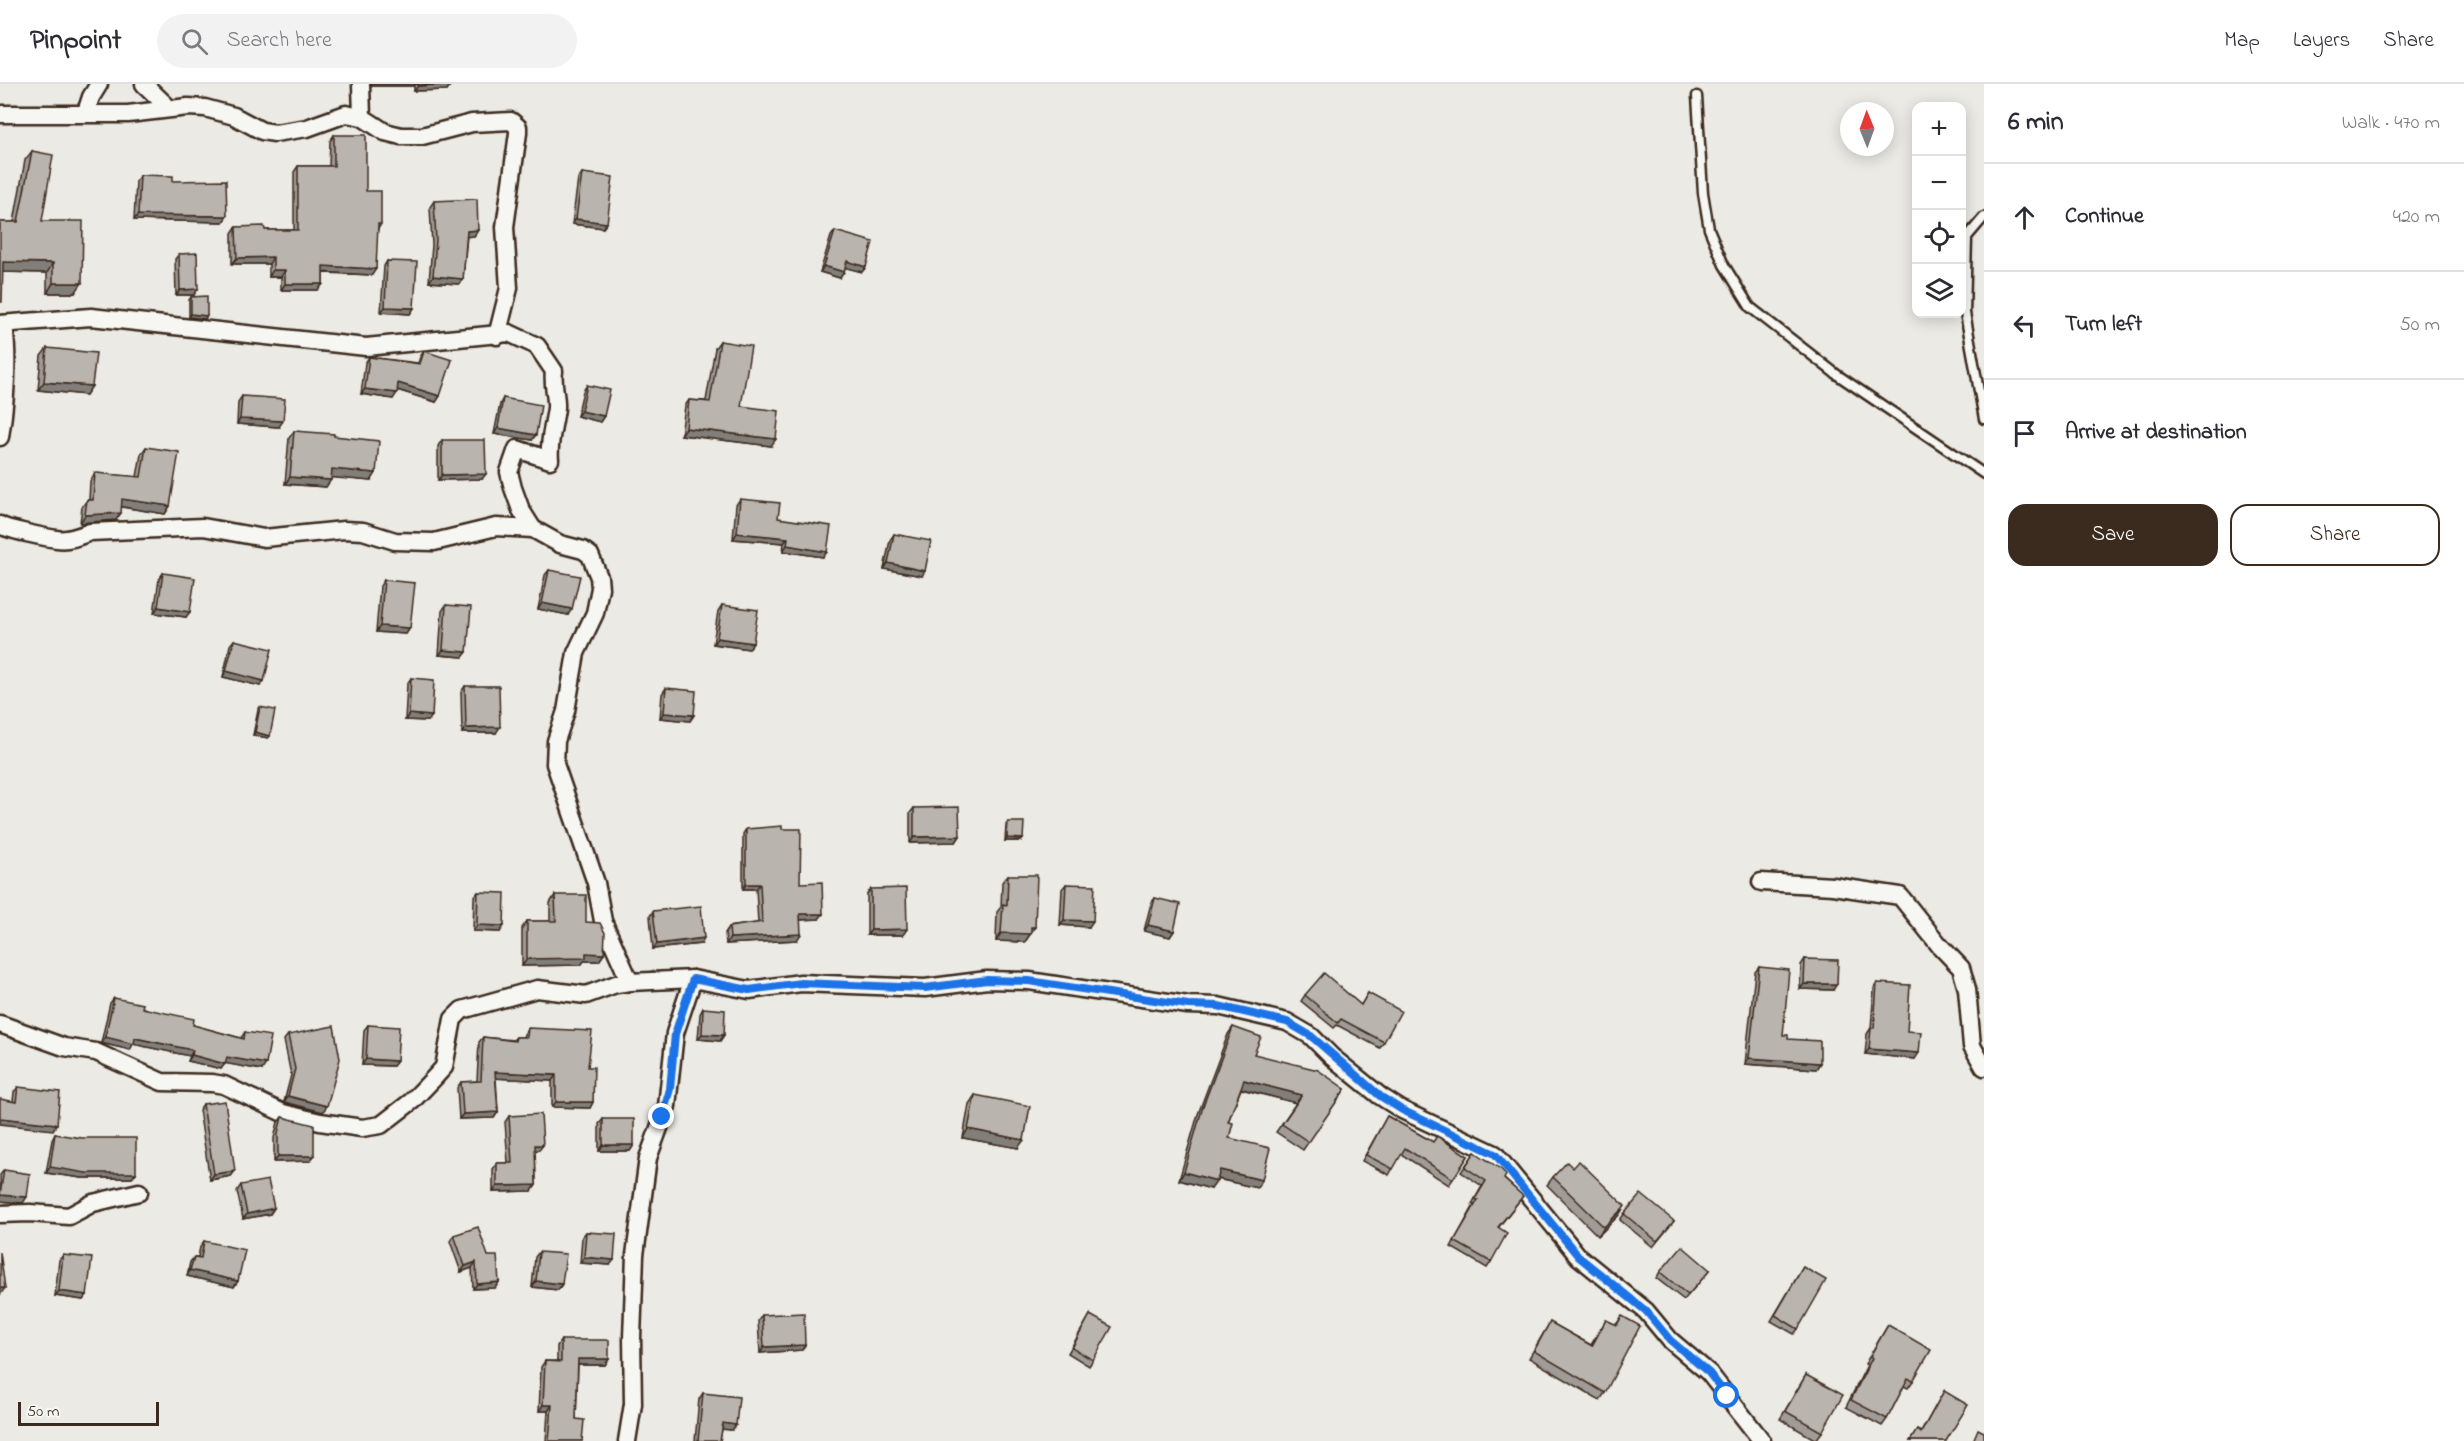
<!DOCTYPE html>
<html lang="en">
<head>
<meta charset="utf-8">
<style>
	:root { --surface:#fff; --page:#f2f2f3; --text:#2b2b33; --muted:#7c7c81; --line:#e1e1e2; --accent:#3b2a1e }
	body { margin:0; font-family:"Indie Flower",sans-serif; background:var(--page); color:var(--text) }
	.controls { position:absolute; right:18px; top:18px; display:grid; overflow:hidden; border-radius:12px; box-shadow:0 3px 15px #0003 }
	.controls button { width:54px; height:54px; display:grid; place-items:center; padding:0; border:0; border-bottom:2px solid var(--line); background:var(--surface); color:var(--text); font:30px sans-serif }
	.compass { position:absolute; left:1840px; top:18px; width:54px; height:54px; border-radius:50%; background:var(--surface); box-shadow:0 3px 15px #0003; rotate:359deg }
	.scale { position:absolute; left:18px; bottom:15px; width:141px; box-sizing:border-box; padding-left:6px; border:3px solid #3b2a1e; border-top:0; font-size:16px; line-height:21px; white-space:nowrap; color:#3b2a1e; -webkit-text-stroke:4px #f6f6f2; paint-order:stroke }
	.stop { position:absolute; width:18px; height:18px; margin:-14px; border:4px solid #1a73e8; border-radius:50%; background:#fff }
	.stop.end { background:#1a73e8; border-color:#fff; box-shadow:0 2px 6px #0008 }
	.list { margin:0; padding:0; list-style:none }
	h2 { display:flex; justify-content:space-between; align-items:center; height:78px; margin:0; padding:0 24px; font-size:26px }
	h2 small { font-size:20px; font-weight:400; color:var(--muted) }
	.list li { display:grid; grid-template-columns:39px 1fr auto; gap:18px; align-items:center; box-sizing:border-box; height:108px; padding:0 24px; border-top:2px solid var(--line) }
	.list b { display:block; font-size:22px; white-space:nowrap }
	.list em { font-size:20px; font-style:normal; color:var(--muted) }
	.actions { display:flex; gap:12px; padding:18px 24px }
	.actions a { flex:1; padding:14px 0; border:2px solid var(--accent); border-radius:18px; text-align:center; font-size:21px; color:var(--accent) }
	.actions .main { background:var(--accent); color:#fff }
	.icon { flex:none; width:33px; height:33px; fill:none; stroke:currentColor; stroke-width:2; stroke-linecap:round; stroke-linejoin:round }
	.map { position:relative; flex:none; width:1984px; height:1357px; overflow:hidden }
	header { display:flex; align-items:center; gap:36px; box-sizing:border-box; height:84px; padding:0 30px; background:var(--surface); border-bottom:2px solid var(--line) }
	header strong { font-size:28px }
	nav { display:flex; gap:33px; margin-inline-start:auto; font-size:21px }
	.search { width:420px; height:54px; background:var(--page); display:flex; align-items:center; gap:15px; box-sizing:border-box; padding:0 21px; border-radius:33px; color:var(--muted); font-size:22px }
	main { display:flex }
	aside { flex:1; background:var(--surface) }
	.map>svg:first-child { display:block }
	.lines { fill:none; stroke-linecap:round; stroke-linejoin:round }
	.service-casing { stroke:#3b2a1e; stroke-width:13 }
	.minor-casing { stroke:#3b2a1e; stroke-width:21 }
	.service { stroke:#f6f6f2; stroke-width:8 }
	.minor { stroke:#f6f6f2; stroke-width:16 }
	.wall { fill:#a09b96; stroke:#3b2a1e; stroke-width:1.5 }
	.shaded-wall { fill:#827e7a; stroke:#3b2a1e; stroke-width:1.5 }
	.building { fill:#bab4ae; stroke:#3b2a1e; stroke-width:1.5 }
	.route { stroke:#1a73e8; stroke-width:8 }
</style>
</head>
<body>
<header>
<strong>Pinpoint</strong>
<div class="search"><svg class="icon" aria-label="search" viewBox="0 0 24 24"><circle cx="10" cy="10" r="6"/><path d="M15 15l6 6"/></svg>Search here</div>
<nav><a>Map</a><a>Layers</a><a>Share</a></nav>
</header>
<main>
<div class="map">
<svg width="1984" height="1357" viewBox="0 0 1984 1357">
	<rect width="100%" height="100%" fill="#ebeae5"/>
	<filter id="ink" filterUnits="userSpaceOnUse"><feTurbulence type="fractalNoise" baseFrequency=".0167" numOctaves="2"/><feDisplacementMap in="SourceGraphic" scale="12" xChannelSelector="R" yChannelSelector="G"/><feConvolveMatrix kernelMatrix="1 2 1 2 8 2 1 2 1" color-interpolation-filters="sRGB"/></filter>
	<g filter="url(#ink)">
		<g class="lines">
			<g class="service-casing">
				<g id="service">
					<path d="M 1697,12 L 1703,109 L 1709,145 L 1724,181 L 1750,223 L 1836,290 L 1984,390"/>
					<path d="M 1984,133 L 1967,153 L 1965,229 L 1984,335"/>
				</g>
			</g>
			<g class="minor-casing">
				<g id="minor">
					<path d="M 144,0 L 169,24"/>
					<path d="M 361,0 L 362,33"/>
					<path d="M 86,28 L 91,13 L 99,0"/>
					<path d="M 0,30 L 128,30 L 188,23 L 205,24 L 234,32 L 262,47 L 275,49 L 307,44 L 346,30 L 362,33 L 385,48 L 401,52 L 422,52 L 472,39 L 511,37 L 518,43 L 518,49 L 505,143 L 509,204 L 497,252"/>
					<path d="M 0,240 L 91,233 L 366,263 L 509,249 L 537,262 L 554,287 C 552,301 557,312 556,324 C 554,341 548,358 550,376 L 517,365 L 509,388 L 513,404 L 521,426 L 533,445"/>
					<path d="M 0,353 C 6,314 9,278 4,240"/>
					<path d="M 0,441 C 5,445 48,454 57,455 C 68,457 80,452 90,448 L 203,443 L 264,454 L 344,446 L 363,447 L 395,457 L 434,458 L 496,443 L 533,445 L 560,460 L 583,466 L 590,471 L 599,493 L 600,504 L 595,529 L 576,569 L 566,627 L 556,657 L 555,680 L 596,799 L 603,837 L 630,898"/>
					<path d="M 1761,798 L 1833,802 L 1900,812 L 1940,862 L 1961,884 L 1967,905 L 1972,962 L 1984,983"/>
					<path d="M 0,940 L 64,963 L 96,968 L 162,998 L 212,999 L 224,1001 L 283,1029 L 320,1038 L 362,1044 L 381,1041 L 412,1017 L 435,993 L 444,983 L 453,935 L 462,926 L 537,905 L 586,911 L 616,900 L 630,898 L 693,895 L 749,906 L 801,899 L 925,904 L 987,896 L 1029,897 L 1188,921 L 1218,922 L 1287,938 L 1311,952 L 1332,973 L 1380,1012 L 1402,1026 L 1495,1070 L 1579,1173 L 1646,1227 L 1670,1256 L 1709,1289 L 1762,1357"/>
					<path d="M 0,1130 L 30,1129 L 69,1132 L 93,1119 L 139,1108"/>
					<path d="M 627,1357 L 633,1320 L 632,1254 L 635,1171 L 648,1074 L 667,1022 L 675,949 L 693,895"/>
				</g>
			</g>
			<use href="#service" class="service"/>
			<use href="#minor" class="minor"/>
		</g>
		<g class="wall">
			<path d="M 371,0 L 451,0 L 447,6 L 414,7 L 414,2 L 372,2 Z"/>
			<path d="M 334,51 L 366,107 L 381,140 L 378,145 L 372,191 L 323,189 L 323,200 L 318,206 L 281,206 L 281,193 L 269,193 L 269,180 L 232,180 L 232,149 L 236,143 L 265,146 L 294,146 L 294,88 L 298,82 L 329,82 L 330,57 Z"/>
			<path d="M 32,67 L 42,137 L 75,209 L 47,209 L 47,189 L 3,188 L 0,138 L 14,138 L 25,76 Z"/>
			<path d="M 582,89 L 607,139 L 603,144 L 572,140 L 578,95 Z"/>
			<path d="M 140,91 L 173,97 L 227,132 L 223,138 L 134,136 L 136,97 Z"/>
			<path d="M 434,117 L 478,146 L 474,152 L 467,152 L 463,195 L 459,200 L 429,198 L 432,161 L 430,123 Z"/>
			<path d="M 835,147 L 866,183 L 862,188 L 845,183 L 840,194 L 820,188 L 831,152 Z"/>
			<path d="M 179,170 L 194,211 L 176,211 L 175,175 Z"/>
			<path d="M 387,177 L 414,224 L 410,230 L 381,228 L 384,182 Z"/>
			<path d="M 191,213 L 205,235 L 189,233 L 189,216 Z"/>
			<path d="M 720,257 L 741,322 L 771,362 L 681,351 L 685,322 L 689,316 L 706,317 L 715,264 Z"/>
			<path d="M 47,264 L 92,302 L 86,311 L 38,306 L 41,272 Z"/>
			<path d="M 424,267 L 440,312 L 436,318 L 397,306 L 393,315 L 361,310 L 365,279 L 369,273 L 418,279 L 420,273 Z"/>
			<path d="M 587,301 L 604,332 L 600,338 L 577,332 L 583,307 Z"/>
			<path d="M 242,312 L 279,343 L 237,340 L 238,318 Z"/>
			<path d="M 503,314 L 532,356 L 494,350 L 500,320 Z"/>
			<path d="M 294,347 L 334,352 L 376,389 L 371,397 L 331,393 L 326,403 L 285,400 L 289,354 Z"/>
			<path d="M 442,356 L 482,395 L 438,396 L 438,362 Z"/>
			<path d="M 146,363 L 170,422 L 165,430 L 121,423 L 116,436 L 80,439 L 82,423 L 87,416 L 89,416 L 90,397 L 95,389 L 137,393 L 141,370 Z"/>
			<path d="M 740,415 L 827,468 L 823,473 L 783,467 L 784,459 L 733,455 L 736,421 Z"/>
			<path d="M 894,450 L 922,492 L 884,485 L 890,456 Z"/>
			<path d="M 549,486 L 568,531 L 538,525 L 545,491 Z"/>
			<path d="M 163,489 L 186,533 L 154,529 L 159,495 Z"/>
			<path d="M 384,496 L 410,544 L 406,550 L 376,548 L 380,502 Z"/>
			<path d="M 446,521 L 467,568 L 463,573 L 439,571 L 442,527 Z"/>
			<path d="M 722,521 L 753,559 L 749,565 L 713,560 L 718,527 Z"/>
			<path d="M 234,556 L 264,597 L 260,602 L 223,593 L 230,561 Z"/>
			<path d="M 411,594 L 432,632 L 428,637 L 405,636 L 407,600 Z"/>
			<path d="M 465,602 L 496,649 L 462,649 L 461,608 Z"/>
			<path d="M 666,604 L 694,631 L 690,637 L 660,634 L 662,610 Z"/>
			<path d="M 260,623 L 270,652 L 268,654 L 253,651 L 258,626 Z"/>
			<path d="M 914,724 L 960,752 L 956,758 L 910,759 L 910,729 Z"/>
			<path d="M 1008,738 L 1023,755 L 1021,757 L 1005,757 L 1006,741 Z"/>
			<path d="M 746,745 L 782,745 L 800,799 L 819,835 L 800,836 L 797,856 L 726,860 L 725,849 L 729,843 L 758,839 L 756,805 L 743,805 L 743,750 Z"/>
			<path d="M 1008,791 L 1031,849 L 1025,858 L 996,857 L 997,828 L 1001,823 L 1002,798 Z"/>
			<path d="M 1066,800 L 1089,843 L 1060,841 L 1062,805 Z"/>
			<path d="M 871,805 L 903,851 L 867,851 L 867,810 Z"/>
			<path d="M 478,808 L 500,848 L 473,847 L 474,813 Z"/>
			<path d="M 555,811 L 586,838 L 604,870 L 599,877 L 584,877 L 581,881 L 522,882 L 522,844 L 527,837 L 550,837 L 550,819 Z"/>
			<path d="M 1155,814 L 1174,847 L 1170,853 L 1144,847 L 1151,819 Z"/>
			<path d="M 653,827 L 701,860 L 653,865 L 650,832 Z"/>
			<path d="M 1805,875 L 1833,906 L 1800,905 L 1801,881 Z"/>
			<path d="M 1759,883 L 1783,951 L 1820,979 L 1816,985 L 1745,980 L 1755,888 Z"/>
			<path d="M 1877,899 L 1907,947 L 1915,975 L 1865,970 L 1867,950 L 1871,944 L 1874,904 Z"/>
			<path d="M 1368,909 L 1384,958 L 1380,964 L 1337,941 L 1334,944 L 1301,917 L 1305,911 L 1361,921 Z"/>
			<path d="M 114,914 L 193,941 L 241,954 L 245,948 L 262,986 L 225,979 L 221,985 L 188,977 L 190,972 L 133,960 L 130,966 L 101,959 L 110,919 Z"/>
			<path d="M 703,924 L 724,951 L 720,957 L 698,955 L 700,930 Z"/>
			<path d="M 368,941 L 397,977 L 393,982 L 362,981 L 364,946 Z"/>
			<path d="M 1233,943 L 1254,970 L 1345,1005 L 1303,1066 L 1276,1048 L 1296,1019 L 1241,1005 L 1228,1038 L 1229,1054 L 1262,1096 L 1257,1104 L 1217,1095 L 1211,1105 L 1179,1096 L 1198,1030 L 1228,950 Z"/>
			<path d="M 528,944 L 588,983 L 593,1018 L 590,1024 L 552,1023 L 552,997 L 496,994 L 498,1028 L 494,1034 L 459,1035 L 457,1004 L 461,998 L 477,997 L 479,958 L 483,953 L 513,956 L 516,953 L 523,953 L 524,950 Z"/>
			<path d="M 288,951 L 323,1028 L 284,1018 L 291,991 L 284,956 Z"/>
			<path d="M 18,1003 L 53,1046 L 13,1017 L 14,1008 Z"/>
			<path d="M 975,1011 L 1018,1064 L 963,1054 L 969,1020 Z"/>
			<path d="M 203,1020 L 235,1087 L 231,1092 L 210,1096 L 199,1026 Z"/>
			<path d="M 509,1032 L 543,1061 L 539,1066 L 535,1067 L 536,1101 L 532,1107 L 493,1108 L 493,1085 L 497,1079 L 508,1079 L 505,1038 Z"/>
			<path d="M 1387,1032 L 1433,1058 L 1468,1072 L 1449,1101 L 1401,1070 L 1389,1091 L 1362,1077 Z"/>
			<path d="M 282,1033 L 310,1077 L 274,1078 L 274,1054 L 278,1038 Z"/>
			<path d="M 603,1035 L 634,1061 L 630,1067 L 599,1067 L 599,1040 Z"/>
			<path d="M 55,1050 L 136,1089 L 132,1094 L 82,1094 L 46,1089 L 52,1056 Z"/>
			<path d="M 1475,1068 L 1523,1112 L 1498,1144 L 1491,1178 L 1487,1184 L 1451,1163 L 1474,1121 L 1472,1120 L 1482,1102 L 1461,1088 Z"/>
			<path d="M 1573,1084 L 1619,1131 L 1598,1152 L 1547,1101 L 1553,1093 Z"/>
			<path d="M 4,1086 L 23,1119 L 0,1117 L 0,1091 Z"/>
			<path d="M 241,1101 L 274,1124 L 270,1130 L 243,1135 L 237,1107 Z"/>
			<path d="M 1624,1130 L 1674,1137 L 1653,1163 L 1620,1136 Z"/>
			<path d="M 586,1148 L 610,1181 L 580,1179 L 582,1153 Z"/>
			<path d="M 454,1151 L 488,1172 L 499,1198 L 495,1204 L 473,1205 L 472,1184 L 461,1188 L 450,1157 Z"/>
			<path d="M 204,1157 L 238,1197 L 234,1203 L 187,1192 L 190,1178 L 194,1173 L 198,1173 L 200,1163 Z"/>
			<path d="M 539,1168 L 562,1200 L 558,1206 L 532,1203 L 535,1173 Z"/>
			<path d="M 63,1171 L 87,1211 L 83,1216 L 55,1212 L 59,1176 Z"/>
			<path d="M 1803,1183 L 1798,1245 L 1794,1250 L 1771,1237 Z"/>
			<path d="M 1710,1186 L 1684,1216 L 1656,1194 L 1660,1188 Z"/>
			<path d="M 762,1231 L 805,1261 L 802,1266 L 760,1269 L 758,1237 Z"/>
			<path d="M 1090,1231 L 1093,1276 L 1089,1282 L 1068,1269 Z"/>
			<path d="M 1622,1232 L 1605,1309 L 1600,1316 L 1529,1274 L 1550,1238 L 1591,1261 L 1606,1236 L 1616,1241 Z"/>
			<path d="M 1888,1241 L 1913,1297 L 1908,1304 L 1904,1302 L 1887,1335 L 1882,1342 L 1846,1323 L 1867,1281 L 1865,1280 Z"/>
			<path d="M 561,1256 L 609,1275 L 605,1281 L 578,1281 L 576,1335 L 582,1357 L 546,1357 L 548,1327 L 539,1327 L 541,1283 L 545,1277 L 557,1277 L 557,1262 Z"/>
			<path d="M 1806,1291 L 1822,1348 L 1816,1356 L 1780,1335 Z"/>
			<path d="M 1944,1307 L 1946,1357 L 1910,1357 L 1917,1346 L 1921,1348 Z"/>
			<path d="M 703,1309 L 736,1341 L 732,1346 L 722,1345 L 720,1357 L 695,1357 L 699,1315 Z"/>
		</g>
		<g class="shaded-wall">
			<path d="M 373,0 L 416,0 L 414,2 L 372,2 Z"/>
			<path d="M 451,0 L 447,6 L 414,7 L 418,2 Z"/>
			<path d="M 138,131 L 227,132 L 223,138 L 134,136 Z"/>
			<path d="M 576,135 L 607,139 L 603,144 L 572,140 Z"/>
			<path d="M 478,146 L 474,152 L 463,153 L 467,147 Z"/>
			<path d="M 273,173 L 269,180 L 232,180 L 237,174 Z"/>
			<path d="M 847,177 L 866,183 L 862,188 L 843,183 Z"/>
			<path d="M 3,178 L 53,179 L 47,189 L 0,188 Z"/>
			<path d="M 323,182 L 376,185 L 372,191 L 318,188 Z"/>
			<path d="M 824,182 L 844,188 L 840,194 L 820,188 Z"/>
			<path d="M 273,186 L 285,186 L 281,193 L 269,193 Z"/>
			<path d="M 433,192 L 463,195 L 459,200 L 429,198 Z"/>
			<path d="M 53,199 L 82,199 L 75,209 L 47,209 Z"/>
			<path d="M 285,200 L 323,200 L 318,206 L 281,206 Z"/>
			<path d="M 198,205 L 194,211 L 176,211 L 180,206 Z"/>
			<path d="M 385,223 L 414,224 L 410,230 L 381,228 Z"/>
			<path d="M 191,230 L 207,232 L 205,235 L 189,233 Z"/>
			<path d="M 44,298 L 92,302 L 86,311 L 38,306 Z"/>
			<path d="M 398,299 L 440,312 L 436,318 L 394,305 Z"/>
			<path d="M 365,305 L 397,309 L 393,315 L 361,310 Z"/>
			<path d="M 581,327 L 604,332 L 600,338 L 577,332 Z"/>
			<path d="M 240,335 L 283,337 L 279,343 L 237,340 Z"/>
			<path d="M 498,344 L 536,351 L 532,356 L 494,350 Z"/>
			<path d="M 686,344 L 776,355 L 771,362 L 681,351 Z"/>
			<path d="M 332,385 L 376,389 L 371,397 L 326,393 Z"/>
			<path d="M 486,390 L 482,395 L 438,396 L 442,391 Z"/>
			<path d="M 290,393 L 331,396 L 326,403 L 285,400 Z"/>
			<path d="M 122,415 L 170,422 L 165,430 L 117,422 Z"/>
			<path d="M 121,429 L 116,436 L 80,439 L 85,431 Z"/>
			<path d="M 737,449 L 788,454 L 784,459 L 733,455 Z"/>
			<path d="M 787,461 L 827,468 L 823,473 L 783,467 Z"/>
			<path d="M 888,479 L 925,487 L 922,492 L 884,485 Z"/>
			<path d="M 542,519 L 572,525 L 568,531 L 538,525 Z"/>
			<path d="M 158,523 L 190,528 L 186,533 L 154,529 Z"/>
			<path d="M 380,542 L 410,544 L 406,550 L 376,548 Z"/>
			<path d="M 717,554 L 753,559 L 749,565 L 713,560 Z"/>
			<path d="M 443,566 L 467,568 L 463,573 L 439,571 Z"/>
			<path d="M 226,587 L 264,597 L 260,602 L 223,593 Z"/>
			<path d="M 664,629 L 694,631 L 690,637 L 660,634 Z"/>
			<path d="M 409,630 L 432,632 L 428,637 L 405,636 Z"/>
			<path d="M 500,643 L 496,649 L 462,649 L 466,644 Z"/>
			<path d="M 255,648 L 270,652 L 268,654 L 253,651 Z"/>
			<path d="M 960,752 L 956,758 L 910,759 L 914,753 Z"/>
			<path d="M 1007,754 L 1023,755 L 1021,757 L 1005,757 Z"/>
			<path d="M 746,800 L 760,800 L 756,805 L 743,805 Z"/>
			<path d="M 800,830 L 823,830 L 819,835 L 796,836 Z"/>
			<path d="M 1064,836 L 1093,837 L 1089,843 L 1060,841 Z"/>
			<path d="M 477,841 L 504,842 L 500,848 L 473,847 Z"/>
			<path d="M 1148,841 L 1174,847 L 1170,853 L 1144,847 Z"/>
			<path d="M 1031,843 L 1035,843 L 1025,858 L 996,857 L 1001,849 Z"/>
			<path d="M 907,845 L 903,851 L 867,851 L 871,846 Z"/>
			<path d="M 801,850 L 797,856 L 726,860 L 730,854 Z"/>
			<path d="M 704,854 L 701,860 L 653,865 L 657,860 Z"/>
			<path d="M 586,869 L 604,870 L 599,877 L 584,877 L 581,881 L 522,882 L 527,875 Z"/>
			<path d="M 1804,900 L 1837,900 L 1833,906 L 1800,905 Z"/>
			<path d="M 702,950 L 724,951 L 720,957 L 698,955 Z"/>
			<path d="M 105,953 L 135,954 L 193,966 L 190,972 L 133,960 L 130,966 L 101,959 Z"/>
			<path d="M 1869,965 L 1919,969 L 1915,975 L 1865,970 Z"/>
			<path d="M 192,971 L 225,980 L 221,985 L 188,977 Z"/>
			<path d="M 227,973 L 266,980 L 262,986 L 223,979 Z"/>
			<path d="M 1749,974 L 1820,979 L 1816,985 L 1745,980 Z"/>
			<path d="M 366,975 L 397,977 L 393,982 L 362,981 Z"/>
			<path d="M 495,988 L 556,991 L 552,997 L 491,994 Z"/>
			<path d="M 1244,996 L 1302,1011 L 1296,1019 L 1239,1004 Z"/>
			<path d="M 288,1012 L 327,1022 L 323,1028 L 284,1018 Z"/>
			<path d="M 556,1018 L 593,1018 L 590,1024 L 552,1023 Z"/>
			<path d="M 498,1028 L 494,1034 L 459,1035 L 463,1030 Z"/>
			<path d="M 0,1034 L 57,1040 L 53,1046 L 0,1040 Z"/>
			<path d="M 968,1045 L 1024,1056 L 1018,1064 L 963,1054 Z"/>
			<path d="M 535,1061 L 543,1061 L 539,1066 L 531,1067 Z"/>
			<path d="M 603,1061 L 634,1061 L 630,1067 L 599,1067 Z"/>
			<path d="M 278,1072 L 314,1072 L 310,1077 L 274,1078 Z"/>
			<path d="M 50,1083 L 136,1089 L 132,1094 L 82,1094 L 46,1089 Z"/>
			<path d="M 1220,1086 L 1262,1096 L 1257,1104 L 1214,1094 Z"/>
			<path d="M 235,1087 L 231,1092 L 210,1096 L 214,1090 Z"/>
			<path d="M 1184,1088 L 1217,1097 L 1211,1105 L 1179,1096 Z"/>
			<path d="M 536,1101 L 532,1107 L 493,1108 L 497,1102 Z"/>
			<path d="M 0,1111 L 27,1113 L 23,1119 L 0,1117 Z"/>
			<path d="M 1625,1122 L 1619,1131 L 1598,1152 L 1604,1143 Z"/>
			<path d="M 274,1124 L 270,1130 L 243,1135 L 247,1130 Z"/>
			<path d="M 584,1173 L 614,1176 L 610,1181 L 580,1179 Z"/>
			<path d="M 476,1178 L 472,1184 L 461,1188 L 465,1182 Z"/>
			<path d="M 190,1186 L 238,1197 L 234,1203 L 187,1192 Z"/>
			<path d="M 536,1197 L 562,1200 L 558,1206 L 532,1203 Z"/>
			<path d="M 499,1198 L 495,1204 L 473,1205 L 477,1200 Z"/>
			<path d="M 0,1204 L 5,1204 L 0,1211 Z"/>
			<path d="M 59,1207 L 87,1211 L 83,1216 L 55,1212 Z"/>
			<path d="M 805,1261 L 802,1266 L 760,1269 L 764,1263 Z"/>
			<path d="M 578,1275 L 609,1275 L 605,1281 L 574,1281 Z"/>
			<path d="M 543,1321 L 552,1321 L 548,1327 L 539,1327 Z"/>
			<path d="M 723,1339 L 736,1341 L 732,1346 L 719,1345 Z"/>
		</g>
		<g class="building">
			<path d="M 418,0 L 451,0 L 418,2 Z"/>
			<path d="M 334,51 L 366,51 L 366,107 L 381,107 L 381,140 L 378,140 L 376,185 L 323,182 L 323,200 L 285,200 L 285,186 L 273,186 L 273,173 L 237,174 L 236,143 L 264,142 L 265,146 L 298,146 L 298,82 L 334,82 Z"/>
			<path d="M 32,67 L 53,71 L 42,137 L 83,137 L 82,199 L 53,199 L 53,179 L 3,178 L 2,218 L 0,218 L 0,138 L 18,138 Z"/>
			<path d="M 582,89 L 613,93 L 607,139 L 576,135 Z"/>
			<path d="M 140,91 L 173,92 L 173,97 L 226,96 L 227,132 L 138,131 Z"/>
			<path d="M 477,115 L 478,146 L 467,147 L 463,195 L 433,192 L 436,156 L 434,117 Z"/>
			<path d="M 835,147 L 873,158 L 866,183 L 847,177 L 844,188 L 824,182 Z"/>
			<path d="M 197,169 L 198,205 L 180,206 L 179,170 Z"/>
			<path d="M 387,177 L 417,178 L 414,224 L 385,223 Z"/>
			<path d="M 207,212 L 207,232 L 191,230 L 191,213 Z"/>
			<path d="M 720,257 L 751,262 L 741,322 L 779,327 L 776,355 L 686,344 L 689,316 L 710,318 Z"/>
			<path d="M 47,264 L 96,269 L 92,302 L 44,298 Z"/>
			<path d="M 424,267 L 452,276 L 440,312 L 398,299 L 397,309 L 365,305 L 369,273 L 420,280 Z"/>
			<path d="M 587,301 L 610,306 L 604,332 L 581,327 Z"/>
			<path d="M 242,312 L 285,315 L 283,337 L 240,335 Z"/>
			<path d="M 503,314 L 541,321 L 536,351 L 498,344 Z"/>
			<path d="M 294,347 L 334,350 L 334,352 L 379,357 L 376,389 L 332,385 L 331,396 L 290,393 Z"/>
			<path d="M 442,356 L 485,356 L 486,390 L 442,391 Z"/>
			<path d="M 146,363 L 179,368 L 170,422 L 122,415 L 121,429 L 85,431 L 87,416 L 93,416 L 95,389 L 141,393 Z"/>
			<path d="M 740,415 L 780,419 L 778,434 L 831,442 L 827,468 L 787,461 L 788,454 L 737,449 Z"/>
			<path d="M 894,450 L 931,457 L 925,487 L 888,479 Z"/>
			<path d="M 549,486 L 580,492 L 572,525 L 542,519 Z"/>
			<path d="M 163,489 L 195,494 L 190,528 L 158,523 Z"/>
			<path d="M 384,496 L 415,499 L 410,544 L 380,542 Z"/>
			<path d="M 446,521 L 471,523 L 467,568 L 443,566 Z"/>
			<path d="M 722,521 L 758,526 L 753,559 L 717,554 Z"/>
			<path d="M 234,556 L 272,565 L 264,597 L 226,587 Z"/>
			<path d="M 411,594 L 434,596 L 432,632 L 409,630 Z"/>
			<path d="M 465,602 L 499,602 L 500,643 L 466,644 Z"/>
			<path d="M 666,604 L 696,607 L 694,631 L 664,629 Z"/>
			<path d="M 260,623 L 275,626 L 270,652 L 255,648 Z"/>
			<path d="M 959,723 L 960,752 L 914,753 L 914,724 Z"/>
			<path d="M 1008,738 L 1024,738 L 1023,755 L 1007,754 Z"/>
			<path d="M 782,742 L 782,745 L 801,745 L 800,799 L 822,798 L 823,830 L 800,830 L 801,850 L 730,854 L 729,843 L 762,838 L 760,800 L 746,800 L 746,745 Z"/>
			<path d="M 1008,791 L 1037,791 L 1035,843 L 1031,843 L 1031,850 L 1001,849 L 1003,820 L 1007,821 Z"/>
			<path d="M 1066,800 L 1095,801 L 1093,837 L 1064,836 Z"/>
			<path d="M 906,804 L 907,845 L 871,846 L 871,805 Z"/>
			<path d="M 478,808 L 505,809 L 504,842 L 477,841 Z"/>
			<path d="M 555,811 L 586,811 L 586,838 L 600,839 L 605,849 L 604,870 L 586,869 L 586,874 L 527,875 L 527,837 L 556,837 Z"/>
			<path d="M 1155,814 L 1180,820 L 1174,847 L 1148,841 Z"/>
			<path d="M 701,822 L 704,854 L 657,860 L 653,827 Z"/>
			<path d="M 1805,875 L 1838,876 L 1837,900 L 1804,900 Z"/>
			<path d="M 1759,883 L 1789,886 L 1783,951 L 1788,951 L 1788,955 L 1820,957 L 1820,979 L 1749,974 Z"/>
			<path d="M 1324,889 L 1361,921 L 1368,909 L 1401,927 L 1384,958 L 1341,935 L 1338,939 L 1305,911 Z"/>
			<path d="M 1877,899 L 1910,901 L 1907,947 L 1921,948 L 1919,969 L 1869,965 L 1871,944 L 1874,944 Z"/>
			<path d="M 114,914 L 143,920 L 142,924 L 194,935 L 193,941 L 244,955 L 245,948 L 271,952 L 266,980 L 227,973 L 225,980 L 192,971 L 193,966 L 135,954 L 134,960 L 105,953 Z"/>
			<path d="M 703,924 L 725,926 L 724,951 L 702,950 Z"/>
			<path d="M 368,941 L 399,943 L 397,977 L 366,975 Z"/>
			<path d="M 334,942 L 340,975 L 327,1022 L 288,1012 L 295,985 L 288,951 Z"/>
			<path d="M 1233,943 L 1261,953 L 1254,970 L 1318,986 L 1345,1005 L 1309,1058 L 1282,1040 L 1302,1011 L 1244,996 L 1228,1038 L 1233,1039 L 1229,1054 L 1270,1064 L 1262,1096 L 1220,1086 L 1217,1097 L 1184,1088 L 1203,1022 Z"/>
			<path d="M 528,944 L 592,947 L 588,983 L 594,983 L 593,1018 L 556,1018 L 556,991 L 495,988 L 498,1028 L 463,1030 L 461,998 L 481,997 L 483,953 L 515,957 L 516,953 L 527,953 Z"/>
			<path d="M 18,1003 L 60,1008 L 57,1040 L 0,1034 L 0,1015 L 16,1018 Z"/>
			<path d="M 975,1011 L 1030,1022 L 1024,1056 L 968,1045 Z"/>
			<path d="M 225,1017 L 235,1087 L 214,1090 L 203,1020 Z"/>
			<path d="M 541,1030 L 543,1061 L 535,1061 L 536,1101 L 497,1102 L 497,1079 L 512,1079 L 509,1032 Z"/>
			<path d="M 1387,1032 L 1433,1058 L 1437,1052 L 1468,1072 L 1453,1095 L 1405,1064 L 1393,1085 L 1366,1071 Z"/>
			<path d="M 282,1033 L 314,1041 L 314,1072 L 278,1072 L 278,1049 Z"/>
			<rect x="603" y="1035" width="31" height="26"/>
			<path d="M 55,1050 L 82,1054 L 136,1054 L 136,1089 L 86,1089 L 50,1083 Z"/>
			<path d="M 1475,1068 L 1502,1086 L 1506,1091 L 1504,1095 L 1523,1112 L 1498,1143 L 1507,1149 L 1491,1178 L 1454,1157 L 1478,1116 L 1475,1115 L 1486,1097 L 1465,1083 Z"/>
			<path d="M 1579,1077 L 1625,1122 L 1604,1143 L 1553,1093 L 1567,1078 L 1573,1084 Z"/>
			<path d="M 4,1086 L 30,1090 L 27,1113 L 0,1111 Z"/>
			<path d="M 268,1096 L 274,1124 L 247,1130 L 241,1101 Z"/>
			<path d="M 1641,1110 L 1674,1137 L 1657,1157 L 1624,1130 Z"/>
			<path d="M 478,1143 L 488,1172 L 497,1172 L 499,1198 L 477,1200 L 476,1178 L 465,1182 L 454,1151 Z"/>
			<path d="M 586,1148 L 616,1150 L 614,1176 L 584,1173 Z"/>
			<path d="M 204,1157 L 245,1166 L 238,1197 L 190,1186 L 194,1173 L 201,1174 Z"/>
			<path d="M 1682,1162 L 1710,1186 L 1688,1211 L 1660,1188 Z"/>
			<path d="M 0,1168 L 5,1204 L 0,1204 Z"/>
			<path d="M 539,1168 L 566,1170 L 562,1200 L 536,1197 Z"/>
			<path d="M 63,1171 L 92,1174 L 87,1211 L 59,1207 Z"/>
			<path d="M 1803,1183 L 1826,1196 L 1798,1245 L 1775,1231 Z"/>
			<path d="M 804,1229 L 805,1261 L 764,1263 L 762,1231 Z"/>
			<path d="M 1090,1231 L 1112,1243 L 1093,1276 L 1072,1264 Z"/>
			<path d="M 1622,1232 L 1640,1242 L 1605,1309 L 1534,1267 L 1550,1238 L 1592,1262 L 1606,1236 L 1617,1241 Z"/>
			<path d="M 1888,1241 L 1931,1266 L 1913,1297 L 1908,1294 L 1887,1335 L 1851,1316 L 1872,1274 L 1870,1272 Z"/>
			<path d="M 561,1256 L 609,1256 L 609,1275 L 578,1275 L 576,1335 L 584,1336 L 582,1357 L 549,1357 L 552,1321 L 543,1321 L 545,1277 L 561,1278 Z"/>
			<path d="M 1806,1291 L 1843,1311 L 1822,1348 L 1785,1327 Z"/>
			<path d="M 1944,1307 L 1968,1321 L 1946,1357 L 1910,1357 L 1917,1346 L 1921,1349 Z"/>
			<path d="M 703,1309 L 739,1313 L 736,1341 L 723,1339 L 720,1357 L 698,1357 Z"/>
			<path d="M 1978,1345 L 1984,1348 L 1984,1357 L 1973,1357 Z"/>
		</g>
	</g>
	<g class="lines" filter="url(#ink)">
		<path class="route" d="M 662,1033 L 670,1005 L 675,950 L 693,895 L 749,906 L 801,899 L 925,904 L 987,896 L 1029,897 L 1188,921 L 1218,922 L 1287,938 L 1311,952 L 1380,1012 L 1402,1026 L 1495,1070 L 1579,1173 L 1646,1227 L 1670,1256 L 1709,1289 L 1727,1312"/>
	</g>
</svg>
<div class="controls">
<button>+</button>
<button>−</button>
<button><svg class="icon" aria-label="locate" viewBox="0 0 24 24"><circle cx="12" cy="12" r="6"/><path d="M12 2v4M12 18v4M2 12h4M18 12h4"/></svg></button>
<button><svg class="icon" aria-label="layers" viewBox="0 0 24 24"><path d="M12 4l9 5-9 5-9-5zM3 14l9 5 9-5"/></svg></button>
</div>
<svg class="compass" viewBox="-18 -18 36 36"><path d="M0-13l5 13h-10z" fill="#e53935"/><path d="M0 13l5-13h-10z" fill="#7c7c81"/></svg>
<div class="scale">50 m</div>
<div class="stop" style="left:1727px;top:1312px"></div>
<div class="stop end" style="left:662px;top:1033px"></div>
</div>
<aside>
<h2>6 min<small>Walk · 470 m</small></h2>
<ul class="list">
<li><svg class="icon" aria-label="ahead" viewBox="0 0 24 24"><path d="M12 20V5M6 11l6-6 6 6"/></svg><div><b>Continue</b></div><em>420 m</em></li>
<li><svg class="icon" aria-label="left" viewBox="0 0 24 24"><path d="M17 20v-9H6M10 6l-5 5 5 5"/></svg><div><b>Turn left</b></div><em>50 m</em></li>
<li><svg class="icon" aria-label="arrive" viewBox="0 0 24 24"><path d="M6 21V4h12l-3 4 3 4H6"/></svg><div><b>Arrive at destination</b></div></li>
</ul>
<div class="actions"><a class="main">Save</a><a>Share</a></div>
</aside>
</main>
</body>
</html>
